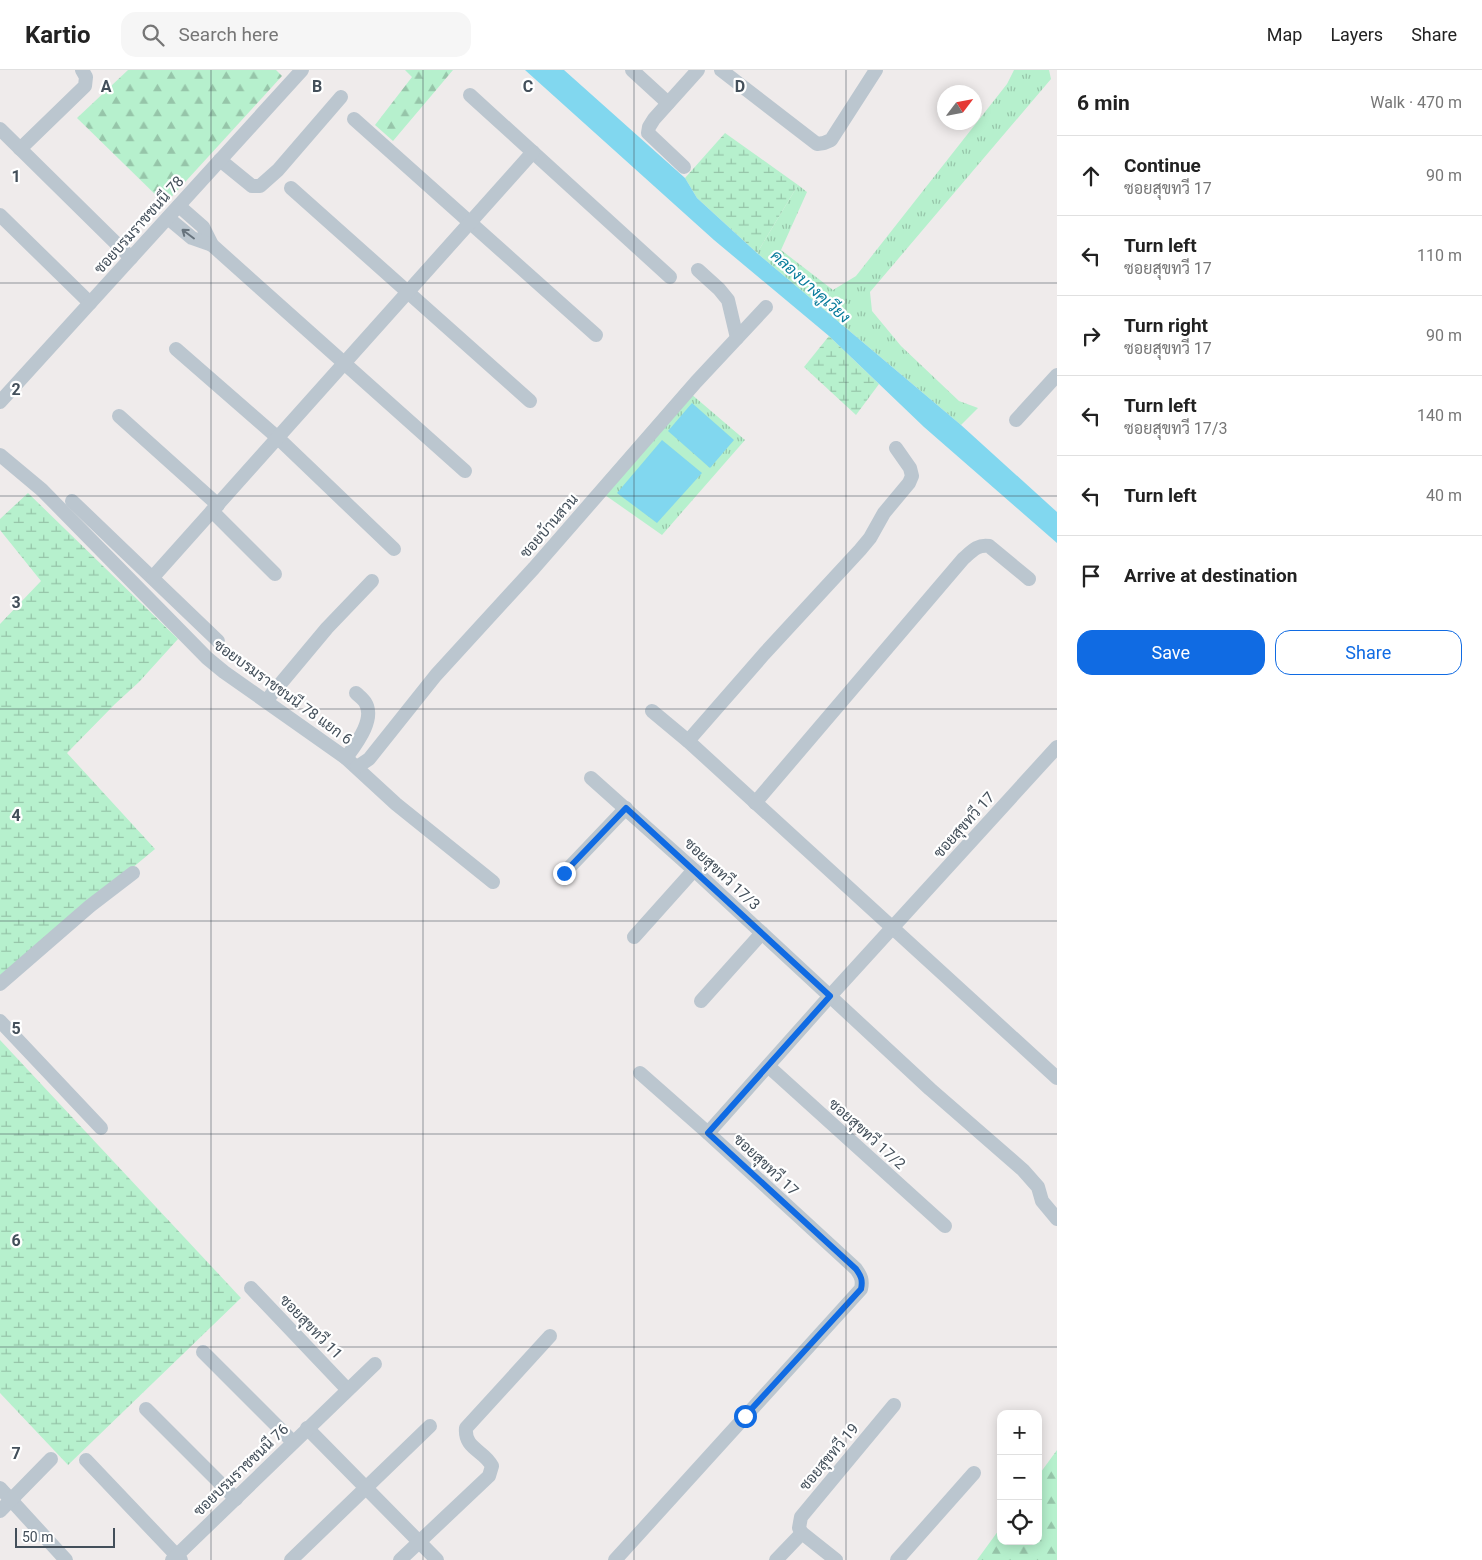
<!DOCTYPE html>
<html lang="en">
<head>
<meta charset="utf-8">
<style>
	:root { --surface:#fff; --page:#f6f6f6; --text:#222; --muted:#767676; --line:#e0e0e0; --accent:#106be3 }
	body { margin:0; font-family:Roboto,Sarabun,sans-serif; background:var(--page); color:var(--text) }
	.controls { position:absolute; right:15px; bottom:15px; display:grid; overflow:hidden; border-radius:10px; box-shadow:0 2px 12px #0003 }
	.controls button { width:45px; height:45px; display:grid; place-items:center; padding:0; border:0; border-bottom:1px solid var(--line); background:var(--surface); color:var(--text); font:25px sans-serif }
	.compass { position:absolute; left:937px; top:15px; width:45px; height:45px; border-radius:50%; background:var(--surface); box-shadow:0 2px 12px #0003; rotate:58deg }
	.scale { position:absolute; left:15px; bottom:12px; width:100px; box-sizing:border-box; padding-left:5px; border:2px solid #434f5a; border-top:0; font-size:14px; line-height:18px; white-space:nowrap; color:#434f5a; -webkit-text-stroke:4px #fff; paint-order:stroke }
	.stop { position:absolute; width:15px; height:15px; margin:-11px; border:4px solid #106be3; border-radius:50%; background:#fff }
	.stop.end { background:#106be3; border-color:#fff; box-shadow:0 1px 5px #0008 }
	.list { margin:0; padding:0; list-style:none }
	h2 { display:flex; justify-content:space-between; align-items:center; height:65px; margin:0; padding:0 20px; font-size:21px }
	h2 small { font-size:16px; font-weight:400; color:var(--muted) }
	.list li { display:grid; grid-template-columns:32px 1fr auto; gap:15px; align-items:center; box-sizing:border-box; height:80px; padding:0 20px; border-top:1px solid var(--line) }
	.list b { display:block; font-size:19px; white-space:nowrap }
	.list p { margin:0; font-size:16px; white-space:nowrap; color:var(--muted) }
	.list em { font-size:16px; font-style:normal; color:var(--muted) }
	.actions { display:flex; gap:10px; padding:15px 20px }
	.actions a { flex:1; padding:11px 0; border:1px solid var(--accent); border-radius:15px; text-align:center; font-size:18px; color:var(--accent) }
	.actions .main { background:var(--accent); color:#fff }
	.icon { flex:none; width:28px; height:28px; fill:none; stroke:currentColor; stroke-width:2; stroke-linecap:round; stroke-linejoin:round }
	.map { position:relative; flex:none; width:1057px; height:1490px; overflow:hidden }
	header { display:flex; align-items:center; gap:30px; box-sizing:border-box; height:70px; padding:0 25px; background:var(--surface); border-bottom:1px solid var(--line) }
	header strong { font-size:24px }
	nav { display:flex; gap:28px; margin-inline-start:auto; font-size:18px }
	.search { width:350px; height:45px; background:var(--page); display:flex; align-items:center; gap:12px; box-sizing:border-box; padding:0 18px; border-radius:15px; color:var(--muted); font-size:19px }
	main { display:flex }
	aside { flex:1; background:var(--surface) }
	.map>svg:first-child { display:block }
	.grass { fill:url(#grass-tufts) }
	.forest { fill:url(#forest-firs) }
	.wetland { fill:url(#wetland-marsh) }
	.water { fill:#81d7ef }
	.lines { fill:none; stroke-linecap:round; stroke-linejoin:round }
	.minor { stroke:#bbc6cf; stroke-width:14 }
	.oneway { stroke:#67737d }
	.route { stroke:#106be3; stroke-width:6 }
	.grid { fill:none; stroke:#434f5a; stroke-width:1; stroke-opacity:0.55 }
	.labels { text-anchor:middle; stroke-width:4.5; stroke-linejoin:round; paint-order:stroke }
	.street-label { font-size:15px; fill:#434f5a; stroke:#fff }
	.water-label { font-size:16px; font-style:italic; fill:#077b9b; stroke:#fff }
	.grid-label { font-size:16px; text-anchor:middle; font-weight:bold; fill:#434f5a; stroke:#fff; stroke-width:4.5; stroke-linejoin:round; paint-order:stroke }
</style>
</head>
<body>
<header>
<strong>Kartio</strong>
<div class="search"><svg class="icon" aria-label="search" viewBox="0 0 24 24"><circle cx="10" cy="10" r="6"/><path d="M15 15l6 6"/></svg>Search here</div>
<nav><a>Map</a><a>Layers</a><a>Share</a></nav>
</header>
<main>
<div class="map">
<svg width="1057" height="1490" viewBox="0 0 1057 1490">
	<defs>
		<pattern id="grass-tufts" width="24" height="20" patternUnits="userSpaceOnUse" patternTransform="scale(1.25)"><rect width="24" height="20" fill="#b6f0cd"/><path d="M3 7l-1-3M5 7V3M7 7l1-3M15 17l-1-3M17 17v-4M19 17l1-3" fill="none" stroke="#96c5a9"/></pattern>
		<pattern id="forest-firs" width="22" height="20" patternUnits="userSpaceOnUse" patternTransform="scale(1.25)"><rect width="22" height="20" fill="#b6f0cd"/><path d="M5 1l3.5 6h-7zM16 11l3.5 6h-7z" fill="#96c5a9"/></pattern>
		<pattern id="wetland-marsh" width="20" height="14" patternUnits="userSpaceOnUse" patternTransform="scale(1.25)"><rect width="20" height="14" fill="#b6f0cd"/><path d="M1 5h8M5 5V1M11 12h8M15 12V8" fill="none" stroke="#96c5a9"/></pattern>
	</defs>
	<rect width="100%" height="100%" fill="#efebeb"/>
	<g class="grass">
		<path d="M 1014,0 L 1049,0 L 1051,9 L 870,222 L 872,241 L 901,276 L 959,331 L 978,338 L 961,355 L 757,183 L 798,115 L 807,122 L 781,180 L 833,220 L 856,206 L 1007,14 Z"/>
		<path d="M 683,317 L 745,370 L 662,465 L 595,418 Z"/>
	</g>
	<g class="forest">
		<path d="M 128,0 L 276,0 L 282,6 L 165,134 L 77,48 Z"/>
		<path d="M 405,0 L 453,0 L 393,71 L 375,55 L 412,7 Z"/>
		<path d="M 1057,1380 L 1057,1490 L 977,1490 L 1001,1457 L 1001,1471 L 1038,1471 L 1038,1406 Z"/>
	</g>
	<g class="wetland">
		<path d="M 725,63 L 798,115 L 757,183 L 697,128 L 685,108 Z"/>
		<path d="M 829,266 L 879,314 L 856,345 L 804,297 Z"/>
		<path d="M 28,423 L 178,569 L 139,612 L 115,634 L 67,683 L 155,779 L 0,908 L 0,554 L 41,511 L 0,460 L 0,449 Z"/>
		<path d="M 0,970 L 241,1228 L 68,1395 L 0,1323 Z"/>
	</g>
	<g class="water">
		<path d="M 525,0 L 564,0 L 685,108 L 697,128 L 757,183 L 961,355 L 1057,442 L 1057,473 L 924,357 L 829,266 L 714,170 Z"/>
		<path d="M 692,333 L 734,370 L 710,398 L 668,361 Z"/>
		<path d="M 662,370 L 702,403 L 657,453 L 617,423 Z"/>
	</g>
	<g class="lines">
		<g class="minor">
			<path d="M 632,0 L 668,33"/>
			<path d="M 721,0 L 817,74 L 824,73 L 831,70 L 876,0"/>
			<path d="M 470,25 L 670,207"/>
			<path d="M 354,49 L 596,265"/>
			<path d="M 0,59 L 131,188"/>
			<path d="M 20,79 L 85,16 L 86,7 L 82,0"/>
			<path d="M 220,90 L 252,116 L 260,116 L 278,100 L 341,27"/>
			<path d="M 684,97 L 648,63 L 649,57 L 654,49 L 698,0"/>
			<path d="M 291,118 L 530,331"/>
			<path d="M 179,136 L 203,157 L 212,175 L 465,401"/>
			<path d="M 0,145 L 90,233"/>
			<path d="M 168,148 L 192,168 L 212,175"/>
			<path d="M 698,200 L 719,219 L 728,230 L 737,268"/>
			<path d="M 176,279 L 278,368 L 394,479"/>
			<path d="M 0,332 L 302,0"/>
			<path d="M 119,346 L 218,435"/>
			<path d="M 1016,350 L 1057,305"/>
			<path d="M 0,385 L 42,420 L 207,588 L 224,602 L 346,688 L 396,734 L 493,812"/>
			<path d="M 72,431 L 218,571"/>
			<path d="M 212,441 L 275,504"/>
			<path d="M 153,507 L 533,82"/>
			<path d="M 266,631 L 327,558 L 372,511"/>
			<path d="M 652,641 L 688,671 L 1057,1008"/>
			<path d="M 688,671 L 764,584 L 860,480 L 870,468 L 884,443 L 909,413 L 912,406 L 910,398 L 896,378"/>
			<path d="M 346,688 C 356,674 376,649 365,632 C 363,629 359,626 356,623"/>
			<path d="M 357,697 L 369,689 L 436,605 L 534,498 L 696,312 L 766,237"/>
			<path d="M 591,708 L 694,800 L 930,1019 L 1023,1100 L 1038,1117 L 1042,1131 L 1057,1149"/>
			<path d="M 755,733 L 963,489 C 972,481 978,474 989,476 L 1029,509"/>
			<path d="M 564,803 L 626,738"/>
			<path d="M 634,867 L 694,800"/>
			<path d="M 0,914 L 90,836 L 133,803"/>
			<path d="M 701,931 L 762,863"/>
			<path d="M 0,951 L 101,1058"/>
			<path d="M 768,996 L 945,1156"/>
			<path d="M 640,1003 L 708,1063"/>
			<path d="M 251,1218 L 347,1319"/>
			<path d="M 203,1282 L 293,1372"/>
			<path d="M 146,1339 L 236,1429"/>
			<path d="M 307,1358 L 437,1490"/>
			<path d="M 86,1390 L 181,1490"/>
			<path d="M 0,1418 L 66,1490"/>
			<path d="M 0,1441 L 51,1389"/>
			<path d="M 172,1490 L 375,1294"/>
			<path d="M 291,1490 L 430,1356"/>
			<path d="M 400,1490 L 489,1406 L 492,1396 C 484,1380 464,1379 466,1358 L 550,1266"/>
			<path d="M 615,1490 L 861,1219 C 863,1210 861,1206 856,1199 L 708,1063 L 830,926 L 1057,677"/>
			<path d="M 776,1490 L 802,1463"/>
			<path d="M 836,1490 L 802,1463 L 799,1458 L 801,1447 L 894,1335"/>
			<path d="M 897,1490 L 974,1403"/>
		</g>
	</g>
	<defs><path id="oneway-shaft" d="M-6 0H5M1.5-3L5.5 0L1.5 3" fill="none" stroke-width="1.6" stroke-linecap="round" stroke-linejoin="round" transform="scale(1.25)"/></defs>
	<use class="oneway" href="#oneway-shaft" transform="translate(188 164) rotate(-143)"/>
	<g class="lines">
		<path class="route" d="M 564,803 L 626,738 L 830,926 L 708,1063 L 856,1199 C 861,1206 863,1210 861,1219 L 745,1346"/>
	</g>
	<path class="grid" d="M 211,0 L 211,1490M 423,0 L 423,1490M 634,0 L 634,1490M 846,0 L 846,1490M 0,213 L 1057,213M 0,426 L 1057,426M 0,639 L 1057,639M 0,851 L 1057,851M 0,1064 L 1057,1064M 0,1277 L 1057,1277"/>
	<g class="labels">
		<g class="street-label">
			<text transform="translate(139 155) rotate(-48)" y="5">ซอยบรมราชชนนี 78</text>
			<text transform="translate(549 456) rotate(-49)" y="5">ซอยบ้านสวน</text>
			<text transform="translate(283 622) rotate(36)" y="5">ซอยบรมราชชนนี 78 แยก 6</text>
			<text transform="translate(964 755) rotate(-48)" y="5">ซอยสุขทวี 17</text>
			<text transform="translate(722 804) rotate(43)" y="5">ซอยสุขทวี 17/3</text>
			<text transform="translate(867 1064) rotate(42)" y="5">ซอยสุขทวี 17/2</text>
			<text transform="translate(766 1095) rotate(43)" y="5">ซอยสุขทวี 17</text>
			<text transform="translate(311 1257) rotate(46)" y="5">ซอยสุขทวี 11</text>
			<text transform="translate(829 1387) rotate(-50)" y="5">ซอยสุขทวี 19</text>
			<text transform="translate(241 1400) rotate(-44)" y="5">ซอยบรมราชชนนี 76</text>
		</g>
		<g class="water-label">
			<text transform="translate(811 216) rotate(42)" y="6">คลองบางคูเวียง</text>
		</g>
	</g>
	<g class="grid-label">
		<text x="106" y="22">A</text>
		<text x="317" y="22">B</text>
		<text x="528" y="22">C</text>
		<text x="740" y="22">D</text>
		<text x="16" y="112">1</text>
		<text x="16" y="325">2</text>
		<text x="16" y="538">3</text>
		<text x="16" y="751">4</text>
		<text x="16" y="964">5</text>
		<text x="16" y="1176">6</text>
		<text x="16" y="1389">7</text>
	</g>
</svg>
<div class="controls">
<button>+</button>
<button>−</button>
<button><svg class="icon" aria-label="locate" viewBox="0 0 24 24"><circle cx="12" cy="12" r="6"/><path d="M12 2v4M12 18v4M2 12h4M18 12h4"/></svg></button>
</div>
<svg class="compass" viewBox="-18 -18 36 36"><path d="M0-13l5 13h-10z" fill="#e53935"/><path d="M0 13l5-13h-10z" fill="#767676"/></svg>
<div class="scale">50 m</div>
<div class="stop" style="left:745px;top:1346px"></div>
<div class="stop end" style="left:564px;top:803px"></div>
</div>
<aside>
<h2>6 min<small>Walk · 470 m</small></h2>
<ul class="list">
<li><svg class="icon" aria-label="ahead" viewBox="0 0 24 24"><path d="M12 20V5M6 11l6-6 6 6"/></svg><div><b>Continue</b><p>ซอยสุขทวี 17</p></div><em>90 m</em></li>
<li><svg class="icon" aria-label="left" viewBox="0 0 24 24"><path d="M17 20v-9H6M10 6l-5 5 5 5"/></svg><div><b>Turn left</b><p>ซอยสุขทวี 17</p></div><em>110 m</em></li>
<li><svg class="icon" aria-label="right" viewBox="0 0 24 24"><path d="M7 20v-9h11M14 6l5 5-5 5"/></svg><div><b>Turn right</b><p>ซอยสุขทวี 17</p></div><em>90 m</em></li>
<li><svg class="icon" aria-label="left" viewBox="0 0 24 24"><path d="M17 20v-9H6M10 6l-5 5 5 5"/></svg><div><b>Turn left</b><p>ซอยสุขทวี 17/3</p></div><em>140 m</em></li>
<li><svg class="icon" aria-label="left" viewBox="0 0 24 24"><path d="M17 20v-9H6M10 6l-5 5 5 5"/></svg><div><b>Turn left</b></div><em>40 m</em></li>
<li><svg class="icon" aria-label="arrive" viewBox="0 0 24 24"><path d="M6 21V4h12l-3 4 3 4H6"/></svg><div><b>Arrive at destination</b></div></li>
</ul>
<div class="actions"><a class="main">Save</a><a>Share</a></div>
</aside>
</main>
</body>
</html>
